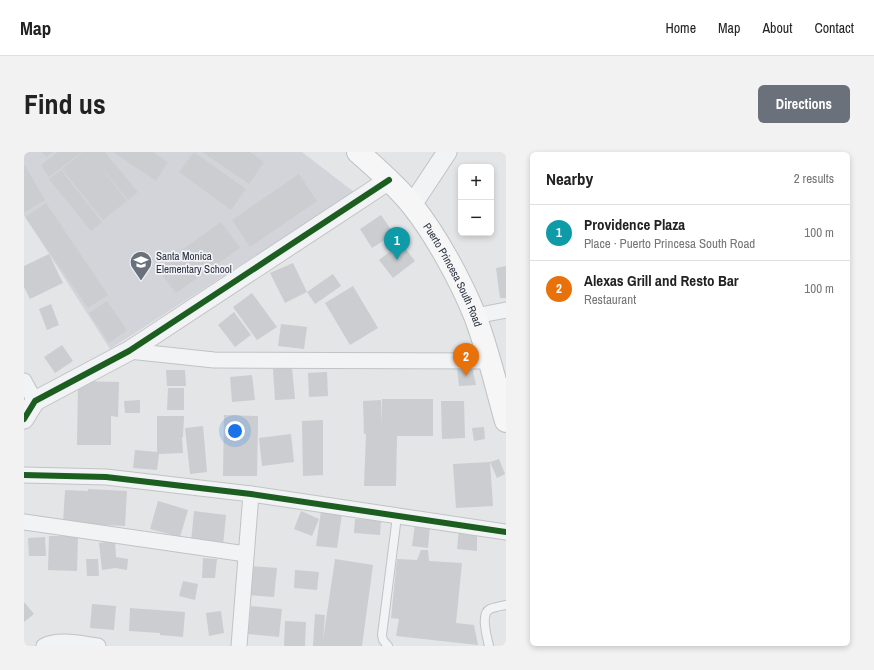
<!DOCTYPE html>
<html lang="en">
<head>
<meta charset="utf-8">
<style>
	:root { --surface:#fff; --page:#f2f2f2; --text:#222; --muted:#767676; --line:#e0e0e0; --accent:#6b717a }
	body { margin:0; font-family:"Archivo Narrow",sans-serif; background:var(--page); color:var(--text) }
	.controls { position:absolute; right:12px; top:12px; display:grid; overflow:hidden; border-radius:6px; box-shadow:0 2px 6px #0003 }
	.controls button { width:36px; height:36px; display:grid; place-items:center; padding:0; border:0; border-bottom:1px solid var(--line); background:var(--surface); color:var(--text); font:20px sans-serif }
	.you { position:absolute; left:211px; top:279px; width:14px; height:14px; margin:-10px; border:3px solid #fff; border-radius:50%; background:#1a73e8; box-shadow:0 0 0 6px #1a73e833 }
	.badge { display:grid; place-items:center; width:26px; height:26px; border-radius:50%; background:var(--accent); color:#fff; font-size:13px; font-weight:700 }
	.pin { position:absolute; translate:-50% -33px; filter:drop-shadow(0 1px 2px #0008) }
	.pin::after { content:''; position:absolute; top:21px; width:14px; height:12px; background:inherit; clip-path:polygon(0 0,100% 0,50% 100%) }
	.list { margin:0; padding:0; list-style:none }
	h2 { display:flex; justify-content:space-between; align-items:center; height:52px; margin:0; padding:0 16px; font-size:17px }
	h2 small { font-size:13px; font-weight:400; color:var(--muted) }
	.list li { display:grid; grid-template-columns:26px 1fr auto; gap:12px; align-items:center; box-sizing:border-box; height:56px; padding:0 16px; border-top:1px solid var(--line) }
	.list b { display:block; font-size:15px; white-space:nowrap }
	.list p { margin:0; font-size:13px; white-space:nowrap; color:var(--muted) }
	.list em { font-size:13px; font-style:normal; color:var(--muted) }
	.map { position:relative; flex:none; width:482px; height:494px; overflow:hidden; border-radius:6px }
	header { display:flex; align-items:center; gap:24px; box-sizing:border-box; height:56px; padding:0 20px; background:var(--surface); border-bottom:1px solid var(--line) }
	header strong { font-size:19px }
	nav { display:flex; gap:22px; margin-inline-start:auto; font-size:14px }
	.intro { display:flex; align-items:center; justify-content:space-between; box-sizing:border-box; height:96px; padding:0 24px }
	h1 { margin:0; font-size:28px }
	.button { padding:10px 18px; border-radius:6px; background:var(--accent); color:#fff; font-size:14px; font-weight:700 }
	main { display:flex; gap:24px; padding:0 24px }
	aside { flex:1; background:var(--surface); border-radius:6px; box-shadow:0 2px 6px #0003 }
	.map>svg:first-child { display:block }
	.built { fill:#d2d4da }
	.building { fill:#cbcdd0 }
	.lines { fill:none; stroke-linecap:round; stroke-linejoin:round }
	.service-casing { stroke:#c1c3c5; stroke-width:10 }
	.minor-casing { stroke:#c1c3c5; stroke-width:17 }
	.tertiary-casing { stroke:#c1c3c5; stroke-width:21 }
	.primary-casing { stroke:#bfc2c5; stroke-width:24 }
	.service { stroke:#f2f3f5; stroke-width:8 }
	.minor { stroke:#f2f3f5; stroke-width:15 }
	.tertiary { stroke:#f2f3f5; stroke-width:19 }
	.primary { stroke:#f6f6f7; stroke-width:22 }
	.cycleway-casing { stroke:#f1f3f7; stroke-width:8 }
	.cycleway { stroke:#1b5e20; stroke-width:6 }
	.labels { text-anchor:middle; stroke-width:3.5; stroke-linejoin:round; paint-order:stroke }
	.poi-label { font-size:11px; fill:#2b3240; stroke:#f1f3f7; text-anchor:start }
	.street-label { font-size:11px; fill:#2b3240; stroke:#f1f3f7 }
</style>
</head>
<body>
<header>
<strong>Map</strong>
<nav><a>Home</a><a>Map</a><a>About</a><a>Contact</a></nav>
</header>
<div class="intro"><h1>Find us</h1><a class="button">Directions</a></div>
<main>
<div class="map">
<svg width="482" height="494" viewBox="0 0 482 494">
	<rect width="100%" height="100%" fill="#e3e5e7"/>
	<path class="built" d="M 0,0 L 278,0 L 330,40 L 86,197 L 0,63 Z"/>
	<g class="building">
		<path d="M 18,0 L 29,0 L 22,5 Z"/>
		<path d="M 34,0 L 58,0 L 25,25 L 17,13 Z"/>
		<path d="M 59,0 L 81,0 L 114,40 L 104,48 L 67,2 L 103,49 L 79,68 L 38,17 Z"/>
		<path d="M 89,0 L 129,0 L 144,10 L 132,29 Z"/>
		<path d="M 170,0 L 222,37 L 207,58 L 155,20 Z"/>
		<path d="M 178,0 L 226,0 L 240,10 L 225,32 Z"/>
		<path d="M 0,12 L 21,48 L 1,60 L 0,58 Z"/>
		<path d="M 37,18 L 78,70 L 67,79 L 25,27 Z"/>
		<path d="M 275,22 L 293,49 L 226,95 L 208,68 Z"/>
		<path d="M 22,51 L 84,143 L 64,156 L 1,65 Z"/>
		<path d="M 357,63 L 370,82 L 348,96 L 336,77 Z"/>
		<path d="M 197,70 L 216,96 L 152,141 L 133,116 Z"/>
		<path d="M 377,91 L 391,109 L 369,126 L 355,108 Z"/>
		<path d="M 25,102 L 39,131 L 6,147 L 0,135 L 0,114 Z"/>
		<path d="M 269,111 L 283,140 L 261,151 L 246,121 Z"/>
		<path d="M 482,114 L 482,146 L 476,146 L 472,116 Z"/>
		<path d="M 309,122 L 317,134 L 291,152 L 283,140 Z"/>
		<path d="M 329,134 L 354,176 L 326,193 L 301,151 Z"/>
		<path d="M 228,141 L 253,175 L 233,188 L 209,155 Z"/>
		<path d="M 83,149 L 103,178 L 85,191 L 65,161 Z"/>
		<path d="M 27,152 L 35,173 L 23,178 L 15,157 Z"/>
		<path d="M 210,160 L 227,183 L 211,195 L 194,173 Z"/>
		<path d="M 257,172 L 283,175 L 280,197 L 254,194 Z"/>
		<path d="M 38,193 L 49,209 L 31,221 L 20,205 Z"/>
		<path d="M 448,215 L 452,233 L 435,234 L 433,216 Z"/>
		<path d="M 268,216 L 271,247 L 251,248 L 249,217 Z"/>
		<path d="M 142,218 L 161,218 L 162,234 L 143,234 Z"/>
		<path d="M 303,220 L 304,244 L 285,245 L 284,221 Z"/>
		<path d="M 228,223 L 231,248 L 208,250 L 206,225 Z"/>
		<path d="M 54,229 L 95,230 L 94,265 L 87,264 L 87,293 L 53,293 Z"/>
		<path d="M 144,236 L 160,236 L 160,258 L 143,258 Z"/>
		<path d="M 358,247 L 409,247 L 409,284 L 373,284 L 372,334 L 340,334 L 342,282 L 340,282 L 339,249 L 357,248 L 358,273 Z"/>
		<path d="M 116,248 L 116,261 L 101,261 L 100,249 Z"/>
		<path d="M 417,249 L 440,249 L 441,286 L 418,287 Z"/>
		<path d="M 200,263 L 234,264 L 233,324 L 199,324 Z"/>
		<path d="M 133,264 L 160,264 L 159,285 L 158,285 L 159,301 L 135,302 L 133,318 L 109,316 L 111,298 L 133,300 Z"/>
		<path d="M 299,268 L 299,323 L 279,324 L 278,269 Z"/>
		<path d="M 179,274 L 183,320 L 166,322 L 161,276 Z"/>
		<path d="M 460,275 L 461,287 L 450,289 L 448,276 Z"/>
		<path d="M 267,282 L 270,310 L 238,314 L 235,286 Z"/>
		<path d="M 475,307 L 481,322 L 473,326 L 466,310 Z"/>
		<path d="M 466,310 L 469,354 L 432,356 L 429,312 Z"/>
		<path d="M 64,337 L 103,339 L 101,374 L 39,371 L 41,338 L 64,339 Z"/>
		<path d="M 134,349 L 164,358 L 156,385 L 126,377 Z"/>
		<path d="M 170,359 L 202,363 L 199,393 L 167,390 Z"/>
		<path d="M 277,359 L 295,367 L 288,384 L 270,377 Z"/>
		<path d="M 297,359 L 318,362 L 313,396 L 292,394 Z"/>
		<path d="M 331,367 L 357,368 L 356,383 L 330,381 Z"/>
		<path d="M 391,372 L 406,374 L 404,396 L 388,394 Z"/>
		<path d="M 435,376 L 453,376 L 453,399 L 433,397 Z"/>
		<path d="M 25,384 L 54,384 L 53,419 L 24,418 Z"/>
		<path d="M 21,385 L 22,404 L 5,404 L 4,386 Z"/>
		<path d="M 91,389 L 92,405 L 104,407 L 103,418 L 91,416 L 78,418 L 75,391 Z"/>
		<path d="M 397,398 L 404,398 L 405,409 L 438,411 L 432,471 L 450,473 L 454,493 L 372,484 L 375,467 L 367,466 L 373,407 L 393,408 Z"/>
		<path d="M 179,406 L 193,407 L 191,426 L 178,426 Z"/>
		<path d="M 62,407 L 74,407 L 75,424 L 63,424 Z"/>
		<path d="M 311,407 L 349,413 L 338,494 L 289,494 L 291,462 L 301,463 L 299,488 Z"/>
		<path d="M 227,414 L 253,416 L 250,445 L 224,443 Z"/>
		<path d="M 271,418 L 295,420 L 293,438 L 270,436 Z"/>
		<path d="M 159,429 L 174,432 L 171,448 L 155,444 Z"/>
		<path d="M 0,450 L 10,462 L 0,470 Z"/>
		<path d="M 68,452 L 92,454 L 90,478 L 66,476 Z"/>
		<path d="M 227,454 L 258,457 L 255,485 L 224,482 Z"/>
		<path d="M 106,456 L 161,460 L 159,485 L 136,483 L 136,481 L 105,479 Z"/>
		<path d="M 197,459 L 200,481 L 185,484 L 182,461 Z"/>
		<path d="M 261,469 L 282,470 L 281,494 L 260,494 Z"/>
	</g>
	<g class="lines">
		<g class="service-casing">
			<g id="service">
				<path d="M 364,494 L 359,488 L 358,483 L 373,364"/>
				<path d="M 465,494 C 463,485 456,461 466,457 C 471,455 477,454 482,453"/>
			</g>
		</g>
		<g class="minor-casing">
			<g id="minor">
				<path d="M 451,164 L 482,158"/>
				<path d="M 105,199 L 190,208 L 465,209"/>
				<path d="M 0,229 L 11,249"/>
				<path d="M 0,323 L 82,325 L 227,342 L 482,380"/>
				<path d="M 0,370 L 222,402"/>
				<path d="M 20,494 C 35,486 58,492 74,494"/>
				<path d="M 215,494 L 227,342"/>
			</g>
		</g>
		<g class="tertiary-casing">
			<g id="tertiary">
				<path d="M 388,53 L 423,0"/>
				<path d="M 0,267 L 11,249 L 105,199 L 365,28"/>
			</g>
		</g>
		<g class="primary-casing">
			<g id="primary">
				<path id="s1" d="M 334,0 C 353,17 372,33 388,53 C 412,83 437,129 451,164 C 464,198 472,234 482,269"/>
			</g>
		</g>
		<use href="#service" class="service"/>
		<use href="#minor" class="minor"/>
		<use href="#tertiary" class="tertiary"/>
		<use href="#primary" class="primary"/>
		<g class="cycleway-casing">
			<g id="cycleway">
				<path d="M 0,267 L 11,249 L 105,199 L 365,28"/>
				<path d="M 0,323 L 82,325 L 227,342 L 482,380"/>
			</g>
		</g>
		<use href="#cycleway" class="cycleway"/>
	</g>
	<defs>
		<g id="school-pin" transform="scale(1.15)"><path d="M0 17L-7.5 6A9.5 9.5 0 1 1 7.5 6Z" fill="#6b717a" stroke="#f1f3f7"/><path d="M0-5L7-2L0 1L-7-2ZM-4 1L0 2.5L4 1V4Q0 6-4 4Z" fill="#fff"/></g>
	</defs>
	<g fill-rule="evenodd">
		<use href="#school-pin" x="117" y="110"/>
	</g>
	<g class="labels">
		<g class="poi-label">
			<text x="132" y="108">Santa Monica<tspan x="132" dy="13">Elementary School</tspan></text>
		</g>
		<g class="street-label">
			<text dy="4" stroke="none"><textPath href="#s1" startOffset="157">Puerto Princesa South Road</textPath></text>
		</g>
	</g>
</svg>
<div class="controls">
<button>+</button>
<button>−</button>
</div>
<div class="you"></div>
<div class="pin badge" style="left:373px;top:108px;background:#0f9aa8">1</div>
<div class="pin badge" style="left:442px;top:224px;background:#e8710a">2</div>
</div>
<aside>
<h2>Nearby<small>2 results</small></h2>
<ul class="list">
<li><span class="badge" style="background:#0f9aa8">1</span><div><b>Providence Plaza</b><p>Place · Puerto Princesa South Road</p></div><em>100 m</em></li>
<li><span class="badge" style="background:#e8710a">2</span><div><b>Alexas Grill and Resto Bar</b><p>Restaurant</p></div><em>100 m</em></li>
</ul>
</aside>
</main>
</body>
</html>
